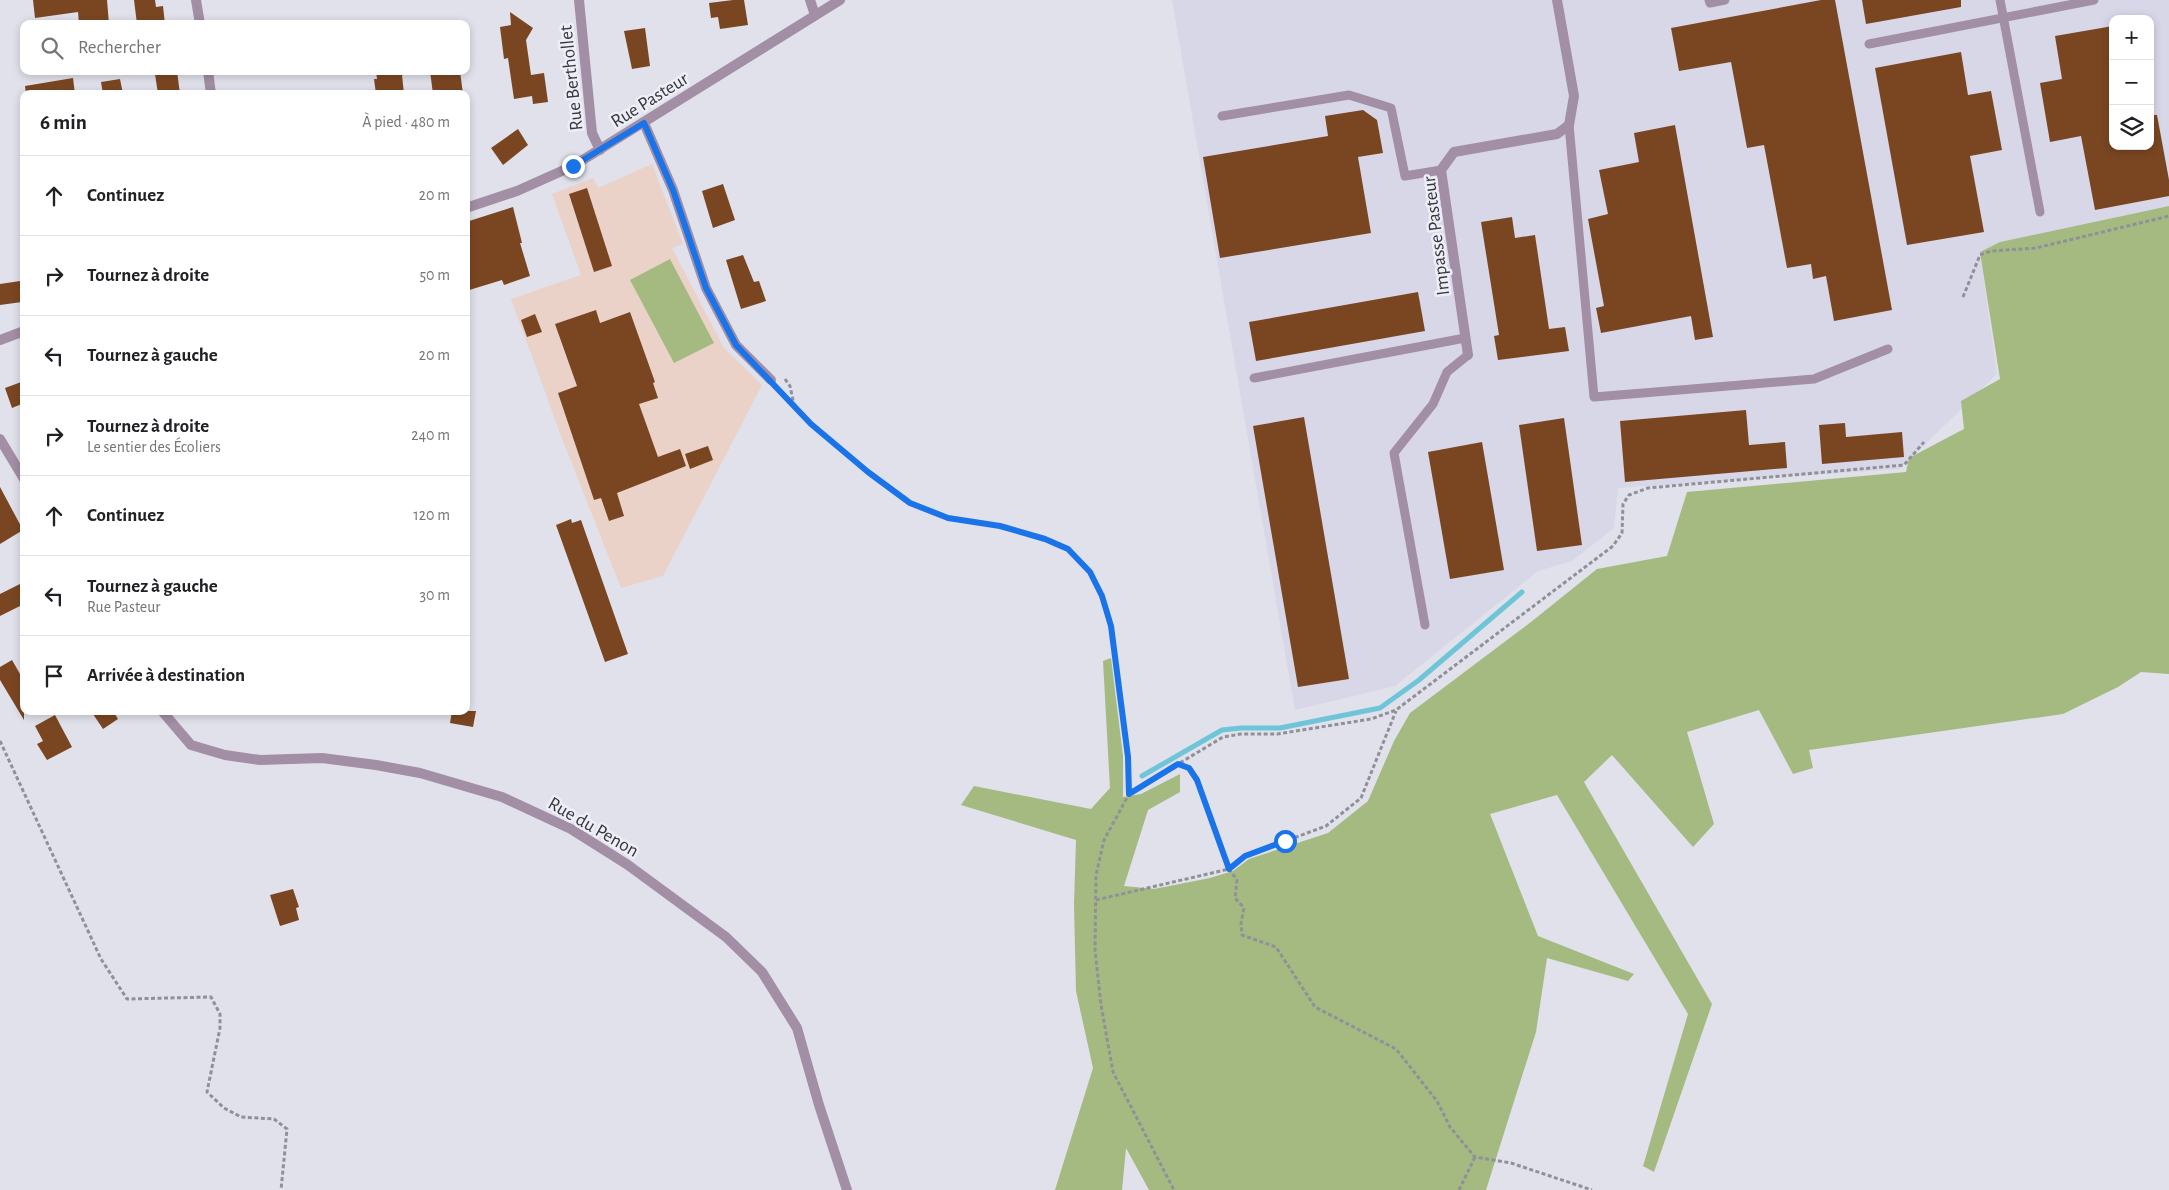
<!DOCTYPE html>
<html lang="fr">
<head>
<meta charset="utf-8">
<style>
	:root { --surface:#fff; --page:#f2f2f2; --text:#202124; --muted:#757577; --line:#e0e0e0 }
	body { margin:0; font-family:"Alegreya Sans",sans-serif; background:var(--page); color:var(--text) }
	.controls { position:absolute; right:15px; top:15px; display:grid; overflow:hidden; border-radius:10px; box-shadow:0 2px 8px #0003 }
	.controls button { width:45px; height:45px; display:grid; place-items:center; padding:0; border:0; border-bottom:1px solid var(--line); background:var(--surface); color:var(--text); font:25px sans-serif }
	.stop { position:absolute; width:15px; height:15px; margin:-11px; border:4px solid #1a73e8; border-radius:50%; background:#fff }
	.stop.end { background:#1a73e8; border-color:#fff; box-shadow:0 1px 5px #0008 }
	.list { margin:0; padding:0; list-style:none }
	h2 { display:flex; justify-content:space-between; align-items:center; height:65px; margin:0; padding:0 20px; font-size:21px }
	h2 small { font-size:16px; font-weight:400; color:var(--muted) }
	.list li { display:grid; grid-template-columns:32px 1fr auto; gap:15px; align-items:center; box-sizing:border-box; height:80px; padding:0 20px; border-top:1px solid var(--line) }
	.list b { display:block; font-size:19px; white-space:nowrap }
	.list p { margin:0; font-size:16px; white-space:nowrap; color:var(--muted) }
	.list em { font-size:16px; font-style:normal; color:var(--muted) }
	.icon { flex:none; width:28px; height:28px; fill:none; stroke:currentColor; stroke-width:2; stroke-linecap:round; stroke-linejoin:round }
	.map { position:relative; flex:none; width:2169px; height:1190px; overflow:hidden }
	.search { position:absolute; background:var(--surface); box-shadow:0 2px 8px #0003; left:20px; top:20px; width:450px; height:55px; display:flex; align-items:center; gap:12px; box-sizing:border-box; padding:0 18px; border-radius:10px; color:var(--muted); font-size:19px }
	.panel { position:absolute; background:var(--surface); box-shadow:0 2px 8px #0003; left:20px; top:90px; width:450px; height:625px; border-radius:10px }
	.map>svg:first-child { display:block }
	.built { fill:#d7d7e8; fill-rule:evenodd }
	.education { fill:#ead2c9 }
	.green { fill:#a4ba81 }
	.lines { fill:none; stroke-linecap:round; stroke-linejoin:round }
	.stream { stroke:#6ec5d8; stroke-width:5 }
	.building { fill:#7a4621 }
	.path { stroke:#909198; stroke-width:3; stroke-dasharray:4 2.5; stroke-linecap:butt }
	.service { stroke:#a28ea5; stroke-width:9 }
	.minor { stroke:#a28ea5; stroke-width:10 }
	.route { stroke:#1a73e8; stroke-width:6 }
	.labels { text-anchor:middle; stroke-width:5; stroke-linejoin:round; paint-order:stroke }
	.street-label { font-size:19px; fill:#38383c; stroke:#edeef8 }
</style>
</head>
<body>
<div class="map">
<svg width="2169" height="1190" viewBox="0 0 2169 1190">
	<rect width="100%" height="100%" fill="#e0e1ea"/>
	<path class="built" d="M 1172,0 L 2169,0 L 2169,206 L 2000,242 L 1980,252 L 1997,374 L 1900,469 L 1618,488 L 1614,528 L 1572,561 L 1538,571 L 1395,686 L 1295,710 ZM 2113,19 L 2150,19 L 2150,146 L 2113,146 Z"/>
	<path class="education" d="M 652,164 L 683,244 L 672,248 L 724,348 L 762,385 L 663,576 L 621,588 L 563,441 L 511,299 L 581,275 L 552,194 L 593,178 L 598,188 Z"/>
	<g class="green">
		<path d="M 2169,206 L 2169,674 L 2141,672 L 2118,687 L 2063,714 L 1809,750 L 1813,768 L 1793,774 L 1759,710 L 1687,732 L 1714,824 L 1693,847 L 1612,755 L 1584,782 L 1712,1004 L 1654,1172 L 1643,1166 L 1688,1014 L 1557,795 L 1490,814 L 1538,936 L 1634,974 L 1628,981 L 1547,958 L 1536,1032 L 1486,1190 L 1149,1190 L 1126,1148 L 1122,1190 L 1055,1190 L 1093,1068 L 1076,991 L 1074,905 L 1076,840 L 961,805 L 974,786 L 1091,809 L 1110,788 L 1103,661 L 1111,658 L 1123,756 L 1123,797 L 1141,794 L 1180,774 L 1180,792 L 1148,810 L 1124,886 L 1154,889 L 1210,878 L 1233,871 L 1249,859 L 1328,833 L 1368,801 L 1394,741 L 1410,713 L 1531,622 L 1597,569 L 1667,556 L 1687,492 L 1906,472 L 1909,458 L 1964,429 L 1961,401 L 2000,379 L 1980,252 L 2000,242 Z"/>
		<path d="M 670,259 L 714,343 L 674,363 L 630,280 Z"/>
	</g>
	<g class="lines">
		<path class="stream" d="M 1142,776 L 1222,730 L 1241,728 L 1280,728 L 1380,708 L 1419,680 L 1522,592"/>
	</g>
	<g class="building">
		<path d="M 33,0 L 107,0 L 109,24 L 79,24 L 78,12 L 35,18 Z"/>
		<path d="M 134,0 L 155,0 L 156,7 L 163,6 L 165,24 L 137,24 Z"/>
		<path d="M 733,0 L 744,0 L 748,25 L 720,29 L 718,17 L 711,18 L 709,3 Z"/>
		<path d="M 1821,0 L 1835,0 L 1892,310 L 1834,321 L 1826,276 L 1813,279 L 1811,264 L 1787,268 L 1764,145 L 1747,148 L 1731,62 L 1679,71 L 1671,28 Z"/>
		<path d="M 1862,0 L 1961,0 L 1961,7 L 1866,24 Z"/>
		<path d="M 510,12 L 533,28 L 526,40 L 531,75 L 544,73 L 548,102 L 533,104 L 532,96 L 514,99 L 508,58 L 504,59 L 500,27 L 511,25 Z"/>
		<path d="M 2113,26 L 2113,146 L 2150,146 L 2150,115 L 2157,115 L 2169,180 L 2169,196 L 2095,210 L 2081,136 L 2050,142 L 2040,83 L 2062,79 L 2055,36 Z"/>
		<path d="M 645,28 L 650,66 L 632,69 L 624,31 Z"/>
		<path d="M 1961,52 L 1968,95 L 1991,91 L 2002,150 L 1970,156 L 1984,232 L 1907,245 L 1875,68 Z"/>
		<path d="M 177,71 L 180,94 L 158,94 L 155,74 Z"/>
		<path d="M 376,71 L 399,71 L 399,75 L 402,75 L 404,94 L 376,94 L 374,79 L 377,79 Z"/>
		<path d="M 430,71 L 460,71 L 463,94 L 433,94 Z"/>
		<path d="M 73,78 L 75,94 L 26,94 L 25,86 Z"/>
		<path d="M 120,79 L 123,94 L 103,94 L 101,82 Z"/>
		<path d="M 1363,110 L 1377,120 L 1383,153 L 1358,157 L 1371,233 L 1220,258 L 1203,157 L 1328,136 L 1325,116 Z"/>
		<path d="M 1675,125 L 1713,337 L 1695,340 L 1691,316 L 1601,333 L 1596,308 L 1604,306 L 1588,219 L 1608,214 L 1599,170 L 1639,162 L 1634,133 Z"/>
		<path d="M 518,129 L 528,145 L 503,165 L 491,148 Z"/>
		<path d="M 723,184 L 735,220 L 713,228 L 702,191 Z"/>
		<path d="M 587,188 L 612,266 L 594,272 L 569,194 Z"/>
		<path d="M 513,207 L 522,243 L 520,243 L 530,276 L 504,285 L 502,280 L 466,291 L 466,222 Z"/>
		<path d="M 1512,217 L 1515,238 L 1535,235 L 1549,329 L 1565,327 L 1569,351 L 1498,360 L 1494,336 L 1499,335 L 1481,222 Z"/>
		<path d="M 743,255 L 754,282 L 759,281 L 766,301 L 741,309 L 726,260 Z"/>
		<path d="M 20,281 L 22,302 L 0,305 L 0,284 Z"/>
		<path d="M 1418,292 L 1425,331 L 1256,361 L 1249,322 Z"/>
		<path d="M 596,310 L 600,323 L 630,312 L 655,382 L 653,383 L 658,398 L 639,404 L 658,457 L 680,449 L 686,466 L 617,493 L 624,516 L 609,521 L 601,498 L 594,500 L 558,393 L 577,386 L 555,324 Z"/>
		<path d="M 535,314 L 542,332 L 527,337 L 521,320 Z"/>
		<path d="M 24,381 L 24,403 L 12,408 L 5,388 Z"/>
		<path d="M 1746,410 L 1749,445 L 1785,442 L 1787,468 L 1625,482 L 1620,421 Z"/>
		<path d="M 1304,417 L 1349,679 L 1298,687 L 1253,426 Z"/>
		<path d="M 1564,418 L 1582,545 L 1537,551 L 1519,425 Z"/>
		<path d="M 1845,423 L 1846,437 L 1902,432 L 1904,457 L 1822,464 L 1819,425 Z"/>
		<path d="M 1482,442 L 1504,570 L 1450,579 L 1428,452 Z"/>
		<path d="M 708,446 L 713,460 L 690,469 L 685,454 Z"/>
		<path d="M 0,487 L 23,530 L 0,544 Z"/>
		<path d="M 571,519 L 572,523 L 581,520 L 628,654 L 605,662 L 556,525 Z"/>
		<path d="M 24,582 L 24,604 L 0,616 L 0,594 Z"/>
		<path d="M 12,660 L 24,681 L 24,720 L 0,680 L 0,667 Z"/>
		<path d="M 91,711 L 113,711 L 118,719 L 103,729 Z"/>
		<path d="M 452,711 L 476,711 L 473,727 L 450,723 Z"/>
		<path d="M 55,715 L 72,747 L 47,760 L 37,744 L 43,741 L 35,726 Z"/>
		<path d="M 293,889 L 299,907 L 296,908 L 299,920 L 280,926 L 270,895 Z"/>
	</g>
	<g class="lines">
		<g class="path">
			<path d="M 1963,297 L 1980,255 L 1991,251 L 2036,248 L 2169,216"/>
			<path d="M 785,379 L 790,386 L 794,405"/>
			<path d="M 778,388 L 811,423 L 868,472 L 910,503 L 948,517 L 1000,526 L 1045,539 L 1067,549 L 1090,572 L 1102,596 L 1111,626 L 1128,757 L 1129,794 L 1104,840 L 1096,875 L 1095,950 L 1101,1005 L 1113,1072 L 1174,1190"/>
			<path d="M 0,741 L 101,959 L 127,999 L 211,997 L 220,1014 L 220,1028 L 207,1092 L 224,1108 L 241,1117 L 274,1119 L 287,1129 L 281,1190"/>
			<path d="M 1178,764 L 1189,767 L 1197,780 L 1229,869 L 1245,856 L 1326,826 L 1361,798 L 1396,711"/>
			<path d="M 1130,793 L 1223,737 L 1241,734 L 1277,734 L 1371,719 L 1396,710 L 1613,546 L 1622,533 L 1623,504 L 1629,495 L 1648,488 L 1904,465 L 1924,442"/>
			<path d="M 1096,900 L 1229,869 L 1237,880 L 1235,898 L 1244,908 L 1241,923 L 1242,935 L 1276,947 L 1315,1007 L 1396,1049 L 1437,1101 L 1450,1127 L 1475,1157 L 1511,1163 L 1592,1190"/>
			<path d="M 1459,1190 L 1475,1157"/>
		</g>
		<g class="service">
			<path d="M 1709,0 L 1710,3 L 1725,0"/>
			<path d="M 2000,0 L 2040,212"/>
			<path d="M 1869,44 L 2094,0"/>
			<path d="M 1222,116 L 1349,95 L 1391,108 L 1405,176 L 1441,170"/>
			<path d="M 1569,125 L 1594,397 L 1814,379 L 1888,349"/>
			<path d="M 1254,378 L 1465,338"/>
			<path d="M 1425,625 L 1394,453 L 1433,404 L 1447,372 L 1468,355"/>
		</g>
		<g class="minor">
			<path d="M 196,0 L 200,24"/>
			<path d="M 579,0 L 592,133 L 600,150"/>
			<path d="M 810,0 L 815,15"/>
			<path d="M 208,71 L 211,94"/>
			<path d="M 644,123 L 673,190 L 706,288 L 736,345 L 771,380"/>
			<path d="M 466,208 L 517,191 L 573,166 L 840,0"/>
			<path d="M 0,340 L 24,331"/>
			<path d="M 1468,355 L 1441,170 L 1454,152 L 1557,134 L 1569,125 L 1574,96 L 1557,0"/>
			<path d="M 0,439 L 24,479"/>
			<path d="M 162,711 L 191,745 L 225,755 L 260,760 L 322,758 L 376,765 L 420,773 L 502,797 L 571,829 L 628,865 L 726,937 L 762,972 L 797,1028 L 819,1105 L 847,1190"/>
		</g>
	</g>
	<g class="lines">
		<path class="route" d="M 573,166 L 644,123 L 673,190 L 706,288 L 736,345 L 811,424 L 868,472 L 910,503 L 948,518 L 1000,526 L 1045,539 L 1068,549 L 1090,572 L 1102,596 L 1111,626 L 1128,757 L 1129,794 L 1178,764 L 1189,768 L 1197,780 L 1229,869 L 1245,856 L 1285,841"/>
	</g>
	<g class="labels">
		<g class="street-label">
			<text transform="translate(570 78) rotate(-96)" y="7">Rue Berthollet</text>
			<text transform="translate(649 99) rotate(-32)" y="7">Rue Pasteur</text>
			<text transform="translate(1435 236) rotate(-97)" y="7">Impasse Pasteur</text>
			<text transform="translate(594 826) rotate(30)" y="7">Rue du Penon</text>
		</g>
	</g>
</svg>
<div class="controls">
<button>+</button>
<button>−</button>
<button><svg class="icon" aria-label="layers" viewBox="0 0 24 24"><path d="M12 4l9 5-9 5-9-5zM3 14l9 5 9-5"/></svg></button>
</div>
<div class="stop" style="left:1285px;top:841px"></div>
<div class="stop end" style="left:573px;top:166px"></div>
<div class="search"><svg class="icon" aria-label="search" viewBox="0 0 24 24"><circle cx="10" cy="10" r="6"/><path d="M15 15l6 6"/></svg>Rechercher</div>
<section class="panel">
<h2>6 min<small>À pied · 480 m</small></h2>
<ul class="list">
<li><svg class="icon" aria-label="ahead" viewBox="0 0 24 24"><path d="M12 20V5M6 11l6-6 6 6"/></svg><div><b>Continuez</b></div><em>20 m</em></li>
<li><svg class="icon" aria-label="right" viewBox="0 0 24 24"><path d="M7 20v-9h11M14 6l5 5-5 5"/></svg><div><b>Tournez à droite</b></div><em>50 m</em></li>
<li><svg class="icon" aria-label="left" viewBox="0 0 24 24"><path d="M17 20v-9H6M10 6l-5 5 5 5"/></svg><div><b>Tournez à gauche</b></div><em>20 m</em></li>
<li><svg class="icon" aria-label="right" viewBox="0 0 24 24"><path d="M7 20v-9h11M14 6l5 5-5 5"/></svg><div><b>Tournez à droite</b><p>Le sentier des Écoliers</p></div><em>240 m</em></li>
<li><svg class="icon" aria-label="ahead" viewBox="0 0 24 24"><path d="M12 20V5M6 11l6-6 6 6"/></svg><div><b>Continuez</b></div><em>120 m</em></li>
<li><svg class="icon" aria-label="left" viewBox="0 0 24 24"><path d="M17 20v-9H6M10 6l-5 5 5 5"/></svg><div><b>Tournez à gauche</b><p>Rue Pasteur</p></div><em>30 m</em></li>
<li><svg class="icon" aria-label="arrive" viewBox="0 0 24 24"><path d="M6 21V4h12l-3 4 3 4H6"/></svg><div><b>Arrivée à destination</b></div></li>
</ul>
</section>
</div>
</body>
</html>
